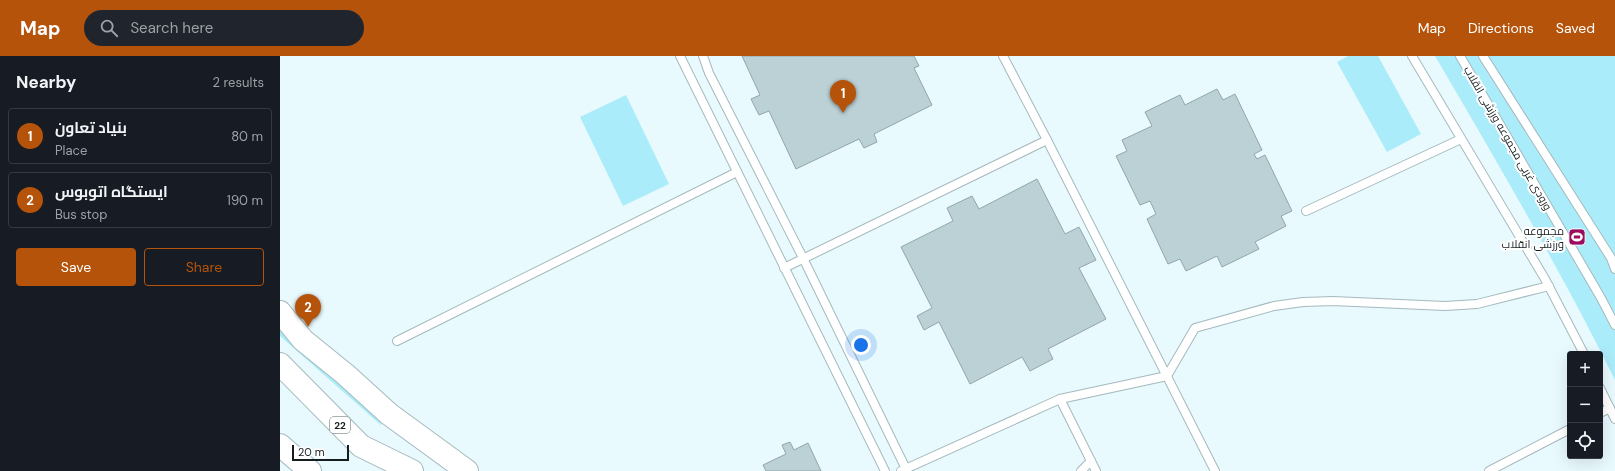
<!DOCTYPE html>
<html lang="en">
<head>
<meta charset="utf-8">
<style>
	:root { --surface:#171b24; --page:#20242c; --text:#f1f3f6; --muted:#9ea1a6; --line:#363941; --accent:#b45309 }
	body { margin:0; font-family:"DM Sans",Cairo,sans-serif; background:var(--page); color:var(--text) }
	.controls { position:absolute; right:12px; bottom:12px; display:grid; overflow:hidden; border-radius:4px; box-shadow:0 4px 16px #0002 }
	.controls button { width:36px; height:36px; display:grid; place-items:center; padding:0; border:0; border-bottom:1px solid var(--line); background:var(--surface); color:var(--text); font:20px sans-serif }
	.scale { position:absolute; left:12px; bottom:10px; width:57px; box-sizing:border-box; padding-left:4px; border:2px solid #151d1f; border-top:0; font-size:11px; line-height:14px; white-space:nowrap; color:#151d1f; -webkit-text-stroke:3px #fff; paint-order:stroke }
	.you { position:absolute; left:581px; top:289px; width:14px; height:14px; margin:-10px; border:3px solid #fff; border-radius:50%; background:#1a73e8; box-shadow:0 0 0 6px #1a73e833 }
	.badge { display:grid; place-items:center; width:26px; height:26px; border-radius:50%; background:var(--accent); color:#fff; font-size:13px; font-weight:700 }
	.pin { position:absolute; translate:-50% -33px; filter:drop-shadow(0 1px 2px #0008) }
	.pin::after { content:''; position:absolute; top:21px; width:14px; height:12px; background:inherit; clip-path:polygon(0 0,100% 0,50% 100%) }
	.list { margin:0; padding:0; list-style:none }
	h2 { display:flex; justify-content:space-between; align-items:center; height:52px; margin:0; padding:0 16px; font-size:17px }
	h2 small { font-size:13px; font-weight:400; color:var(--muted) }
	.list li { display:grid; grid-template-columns:26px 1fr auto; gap:12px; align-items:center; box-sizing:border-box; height:56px; margin:0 8px 8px; padding:0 8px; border:1px solid var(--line); border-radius:4px }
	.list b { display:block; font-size:15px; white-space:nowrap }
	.list p { margin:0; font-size:13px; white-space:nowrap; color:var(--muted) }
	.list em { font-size:13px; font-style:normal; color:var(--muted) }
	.actions { display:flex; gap:8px; padding:12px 16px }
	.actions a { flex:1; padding:9px 0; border:1px solid var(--accent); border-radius:4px; text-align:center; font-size:14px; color:var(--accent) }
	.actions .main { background:var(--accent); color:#fff }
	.icon { flex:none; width:22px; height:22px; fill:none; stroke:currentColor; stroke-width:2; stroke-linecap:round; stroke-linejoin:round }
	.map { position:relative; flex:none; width:1335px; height:415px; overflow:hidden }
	header { display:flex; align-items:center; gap:24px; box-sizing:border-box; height:56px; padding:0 20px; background:var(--accent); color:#fff }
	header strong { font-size:19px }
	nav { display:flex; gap:22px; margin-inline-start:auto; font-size:14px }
	.search { width:280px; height:36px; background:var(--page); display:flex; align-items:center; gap:10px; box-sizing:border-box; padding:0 14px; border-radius:22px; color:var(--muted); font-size:15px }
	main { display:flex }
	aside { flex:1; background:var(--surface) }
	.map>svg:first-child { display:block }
	.green { fill:#abecfa }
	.building { fill:#bcd1d6; stroke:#91a6aa }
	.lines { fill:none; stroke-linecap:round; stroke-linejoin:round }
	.lane-casing { stroke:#a4b9bd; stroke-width:10 }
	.highway-casing { stroke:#a4b9bd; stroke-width:24 }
	.lane { stroke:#fff; stroke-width:8 }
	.highway { stroke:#fff; stroke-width:22 }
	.labels { text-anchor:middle; stroke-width:4; stroke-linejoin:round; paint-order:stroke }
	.shield { fill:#fff; stroke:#5b6162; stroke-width:1 }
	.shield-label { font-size:10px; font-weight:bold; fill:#151d1f }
	.street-label { font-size:11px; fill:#151d1f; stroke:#fff }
	.poi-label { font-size:11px; fill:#151d1f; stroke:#fff; text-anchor:end }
</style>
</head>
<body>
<header>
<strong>Map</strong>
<div class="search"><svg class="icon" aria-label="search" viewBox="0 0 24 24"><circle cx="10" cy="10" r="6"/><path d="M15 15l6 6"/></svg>Search here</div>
<nav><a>Map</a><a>Directions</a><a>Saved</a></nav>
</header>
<main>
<aside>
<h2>Nearby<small>2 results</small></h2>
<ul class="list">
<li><span class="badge">1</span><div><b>بنیاد تعاون</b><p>Place</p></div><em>80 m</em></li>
<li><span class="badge">2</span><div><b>ایستگاه اتوبوس</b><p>Bus stop</p></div><em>190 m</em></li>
</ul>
<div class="actions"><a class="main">Save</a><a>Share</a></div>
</aside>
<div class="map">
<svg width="1335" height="415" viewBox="0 0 1335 415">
	<rect width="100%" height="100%" fill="#e9fafe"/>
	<g class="green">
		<path d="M 1068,0 L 1098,0 L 1141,78 L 1107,96 L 1057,6 Z"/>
		<path d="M 1155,0 L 1335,0 L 1335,324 C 1280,213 1217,106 1155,0 Z"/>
		<path d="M 346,39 L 389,128 L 343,150 L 300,61 Z"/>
		<path d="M 0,270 L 99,363 L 102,370 L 0,280 Z"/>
	</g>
	<g class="building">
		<path d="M 462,0 L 634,0 L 639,10 L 634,12 L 652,49 L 594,78 L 597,86 L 584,92 L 579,83 L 516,113 L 489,55 L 479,59 L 471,43 L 480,39 Z"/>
		<path d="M 937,33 L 943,44 L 955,38 L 982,94 L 974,98 L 977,103 L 985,99 L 1012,155 L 1001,160 L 1006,170 L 975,186 L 979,193 L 942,211 L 937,200 L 906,215 L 900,203 L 888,208 L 867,163 L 876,158 L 870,145 L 860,149 L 836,100 L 847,95 L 842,84 L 872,70 L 865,56 L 900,39 L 905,49 Z"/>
		<path d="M 757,123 L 785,178 L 799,171 L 816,204 L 799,212 L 826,263 L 768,293 L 773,303 L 750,315 L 742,301 L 690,328 L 659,266 L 644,274 L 637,260 L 652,252 L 621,191 L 673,165 L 667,152 L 692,140 L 699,153 Z"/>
		<path d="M 510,386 L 514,394 L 528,387 L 541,415 L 486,415 L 483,409 L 506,398 L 502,389 Z"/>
	</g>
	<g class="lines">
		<g class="lane-casing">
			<g id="lane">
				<path d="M 400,0 L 605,415"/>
				<path d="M 423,0 L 429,17 L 523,202 L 627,415"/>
				<path d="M 723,0 L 767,84"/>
				<path d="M 1132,0 L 1265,223 L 1304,298"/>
				<path d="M 1180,0 L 1321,242 L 1335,269"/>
				<path d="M 1203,0 L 1331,202 L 1335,213"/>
				<path d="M 1026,155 L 1181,83"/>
				<path d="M 504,212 L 767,84 L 935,415"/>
				<path d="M 117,285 L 457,116"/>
				<path d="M 1320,332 L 1335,363"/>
				<path d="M 780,343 L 816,415"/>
				<path d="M 1320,357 L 1330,352"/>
				<path d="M 621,415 L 780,343 L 887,320 L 915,272 L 994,250 L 1023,246 L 1053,245 L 1165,250 L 1197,248 L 1269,230"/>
				<path d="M 801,415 L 811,405"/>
				<path d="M 1209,415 L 1290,373"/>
			</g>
		</g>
		<g class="highway-casing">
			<g id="highway">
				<path d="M 0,256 L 23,284 L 65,318 L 109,358 L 187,415"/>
				<path d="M 0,308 L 81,390 L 132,415"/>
				<path d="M 0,389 L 30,415"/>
			</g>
		</g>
		<use href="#lane" class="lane"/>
		<use href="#highway" class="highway"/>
	</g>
	<defs>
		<g id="stadium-square" transform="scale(0.9)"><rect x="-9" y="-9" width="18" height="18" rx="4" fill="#9a0c5d" stroke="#fff"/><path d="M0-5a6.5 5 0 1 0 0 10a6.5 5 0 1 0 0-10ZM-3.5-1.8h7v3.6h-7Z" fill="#fff"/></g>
	</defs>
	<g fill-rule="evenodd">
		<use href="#stadium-square" x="1297" y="181"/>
	</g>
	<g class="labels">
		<rect class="shield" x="50" y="361" width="20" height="16" rx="3"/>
		<g class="shield-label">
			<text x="60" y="373">22</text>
		</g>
		<g class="street-label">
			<text transform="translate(1228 82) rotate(60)" y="4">ورودی غربی مجموعه ورزشی انقلاب</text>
		</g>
		<g class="poi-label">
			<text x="1284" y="179">مجموعه<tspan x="1284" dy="13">ورزشی انقلاب</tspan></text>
		</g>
	</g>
</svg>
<div class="controls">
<button>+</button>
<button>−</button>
<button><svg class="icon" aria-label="locate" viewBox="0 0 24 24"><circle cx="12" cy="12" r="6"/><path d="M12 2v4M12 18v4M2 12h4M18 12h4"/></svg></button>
</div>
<div class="scale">20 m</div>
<div class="you"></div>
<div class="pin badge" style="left:563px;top:57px">1</div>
<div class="pin badge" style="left:28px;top:271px">2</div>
</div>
</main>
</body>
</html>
